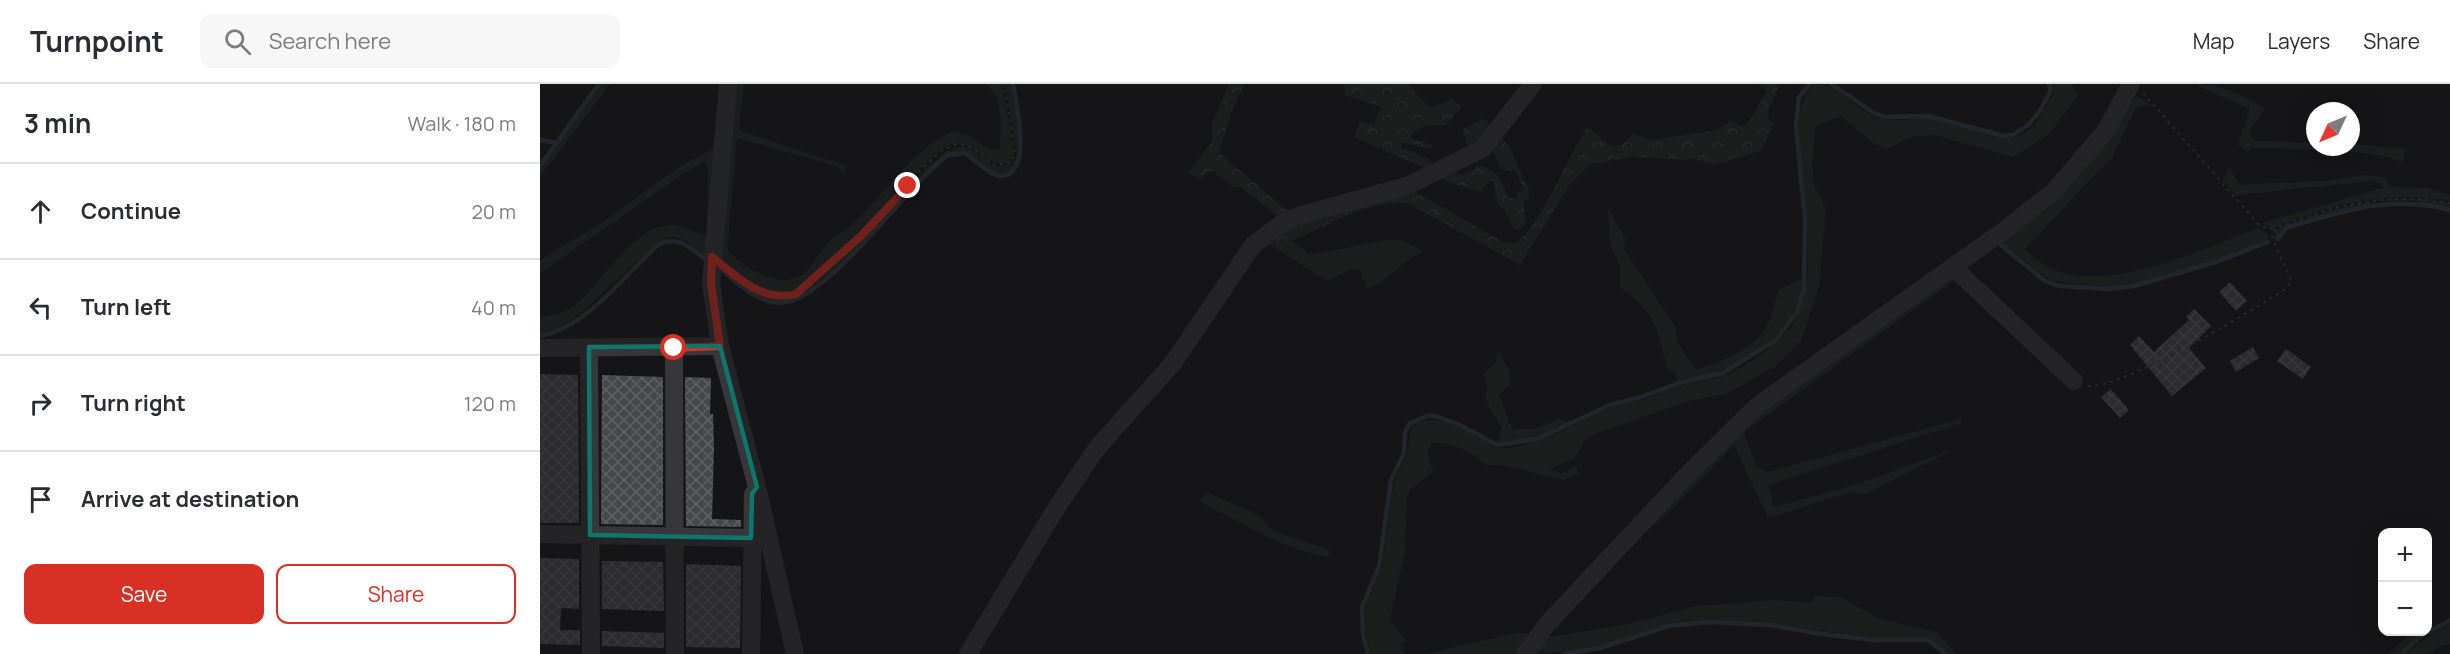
<!DOCTYPE html>
<meta charset="utf-8">
<style>
:root{--surface:#fff;--page:#f7f7f7;--text:#2b2b33;--muted:#7c7c81;--line:#e1e1e2;--accent:#d93025}
body{margin:0;font-family:Manrope,sans-serif;background:var(--page);color:var(--text)}
.controls{position:absolute;right:18px;bottom:18px;display:grid;overflow:hidden;border-radius:12px;box-shadow:0 6px 24px #0002}
.controls button{width:54px;height:54px;display:grid;place-items:center;padding:0;border:0;border-bottom:2px solid var(--line);background:var(--surface);color:var(--text);font:30px sans-serif}
.compass{position:absolute;left:1766px;top:18px;width:54px;height:54px;border-radius:50%;background:var(--surface);box-shadow:0 6px 24px #0002;rotate:226deg}
.stop{position:absolute;width:18px;height:18px;margin:-14px;border:4px solid #d93025;border-radius:50%;background:#fff}
.stop.end{background:#d93025;border-color:#fff;box-shadow:0 2px 6px #0008}
.list{margin:0;padding:0;list-style:none}
h2{display:flex;justify-content:space-between;align-items:center;height:78px;margin:0;padding:0 24px;font-size:26px}
h2 small{font-size:20px;font-weight:400;color:var(--muted)}
.list li{display:grid;grid-template-columns:39px 1fr auto;gap:18px;align-items:center;box-sizing:border-box;height:96px;padding:0 24px;border-top:2px solid var(--line)}
.list b{display:block;font-size:22px;white-space:nowrap}
.list em{font-size:20px;font-style:normal;color:var(--muted)}
.actions{display:flex;gap:12px;padding:18px 24px}
.actions a{flex:1;padding:14px 0;border:2px solid var(--accent);border-radius:12px;text-align:center;font-size:21px;color:var(--accent)}
.actions .main{background:var(--accent);color:#fff}
.icon{flex:none;width:33px;height:33px;fill:none;stroke:currentColor;stroke-width:2;stroke-linecap:round;stroke-linejoin:round}
.map{position:relative;flex:none;width:1910px;height:570px;overflow:hidden}
header{display:flex;align-items:center;gap:36px;box-sizing:border-box;height:84px;padding:0 30px;background:var(--surface);border-bottom:2px solid var(--line)}
header strong{font-size:28px}
nav{display:flex;gap:33px;margin-inline-start:auto;font-size:21px}
.search{width:420px;height:54px;background:var(--page);display:flex;align-items:center;gap:15px;box-sizing:border-box;padding:0 21px;border-radius:12px;color:var(--muted);font-size:22px}
main{display:flex}
aside{flex:1;background:var(--surface)}
.map>svg:first-child{display:block}
.grass{fill:#222823}
.forest{fill:url(#forest-crowns)}
.lines{fill:none;stroke-linecap:round;stroke-linejoin:round}
.stream{stroke:#323a40;stroke-width:4.5}
.building{fill:url(#building-cross-hatch)}
.path{stroke:#3d3e42;stroke-width:2;stroke-dasharray:3 4.5;stroke-linecap:butt}
.street{stroke:#37373b;stroke-width:18}
.route{stroke:#d93025;stroke-width:8}
.marked{fill:none;stroke:#0f766e;stroke-width:4.5;stroke-linejoin:round}
</style>
<header>
<strong>Turnpoint</strong>
<div class="search"><svg class="icon" aria-label="search" viewBox="0 0 24 24"><circle cx="10" cy="10" r="6"/><path d="M15 15l6 6"/></svg>Search here</div>
<nav><a>Map</a><a>Layers</a><a>Share</a></nav>
</header>
<main>
<aside>
<h2>3 min<small>Walk · 180 m</small></h2>
<ul class="list">
<li><svg class="icon" aria-label="ahead" viewBox="0 0 24 24"><path d="M12 20V5M6 11l6-6 6 6"/></svg><div><b>Continue</b></div><em>20 m</em></li>
<li><svg class="icon" aria-label="left" viewBox="0 0 24 24"><path d="M17 20v-9H6M10 6l-5 5 5 5"/></svg><div><b>Turn left</b></div><em>40 m</em></li>
<li><svg class="icon" aria-label="right" viewBox="0 0 24 24"><path d="M7 20v-9h11M14 6l5 5-5 5"/></svg><div><b>Turn right</b></div><em>120 m</em></li>
<li><svg class="icon" aria-label="arrive" viewBox="0 0 24 24"><path d="M6 21V4h12l-3 4 3 4H6"/></svg><div><b>Arrive at destination</b></div></li>
</ul>
<div class="actions"><a class="main">Save</a><a>Share</a></div>
</aside>
<div class="map">
<svg width="1910" height="570" viewBox="0 0 1910 570">
<defs>
<pattern id="forest-crowns" width="20" height="18" patternUnits="userSpaceOnUse" patternTransform="scale(1.5)"><rect width="20" height="18" fill="#222823"/><path d="M2 6a3 3 0 1 1 6 0M12 15a3 3 0 1 1 6 0" fill="none" stroke="#3f4441"/></pattern>
<pattern id="building-cross-hatch" width="8" height="8" patternUnits="userSpaceOnUse" patternTransform="scale(1.5)"><rect width="8" height="8" fill="#47484c"/><path d="M0 0l8 8M0 8l8-8" fill="none" stroke="#5f6064"/></pattern>
</defs>
<rect width="100%" height="100%" fill="#151517"/>
<!-- grass -->
<path class="grass" d="M61,0H70L0,93V84Z
M191,0H204L199,46L307,82L304,89L296,82L197,54L187,166C205,183 231,202 256,194C269,189 278,170 287,160C294,153 302,149 309,143C344,112 370,67 413,47L429,52L453,67L460,65C460,43 466,14 444,0H462L474,70C462,98 436,58 417,59C406,60 398,69 390,76C359,104 331,137 301,167C287,180 275,197 258,207C251,211 243,212 236,211C213,208 192,186 175,172Z
M465,0H472C475,22 495,91 457,90L425,68L407,70C367,99 284,224 235,217C212,214 193,195 177,180L223,212L233,215L257,212L322,153L384,86L407,66L421,62L434,67L454,82L471,81L477,70Z
M1275,0C1298,0 1314,24 1335,33C1353,41 1370,33 1389,34C1448,38 1477,91 1514,7L1512,0H1532L1538,12L1508,51L1473,73L1394,51L1373,52L1346,65L1332,58L1301,32L1280,40L1275,46L1272,82L1274,101L1286,125L1279,202L1261,257L1234,283L1188,309L1146,318L1055,350L1045,356L1035,374L1010,385L1021,389L1036,383L1039,390L1023,396L967,382L944,381C938,370 905,356 892,359L887,368L893,387L870,406L867,414L865,465L850,536L866,557L860,562L866,570H831L826,550L825,523L842,483L854,397L867,370L872,341C896,328 921,343 943,356C948,359 953,364 959,364C1000,365 1033,338 1070,324C1081,320 1093,319 1105,315C1116,312 1127,305 1139,302C1153,298 1169,297 1183,292C1201,285 1223,270 1237,258C1310,198 1226,37 1275,0Z
M1659,0C1680,0 1706,12 1725,25L1709,47L1711,53L1717,57L1775,59V63H1811V60L1866,64L1862,79C1846,65 1740,65 1713,64L1707,68L1698,60L1710,25L1658,2Z
M1597,12L1612,21L1596,23L1573,72L1485,165C1493,172 1501,180 1510,184C1569,211 1662,165 1718,144L1728,150L1729,155L1675,177L1592,201L1568,203L1511,197L1461,159L1423,187L1420,184L1478,140Z
M175,64L169,175C159,168 147,154 134,153C116,151 55,221 34,234C24,241 12,247 0,249V233C10,232 22,229 31,224C61,203 91,141 132,141C145,141 154,149 167,151L168,83L165,77L146,88L0,189V177C15,165 31,158 47,148C91,121 128,85 175,64Z
M1690,84L1700,101L1786,97L1824,91L1845,93L1849,102L1853,103L1888,104L1910,111V117C1847,106 1791,120 1733,144L1722,139L1842,104L1841,99L1832,97L1696,111L1682,96Z
M1849,115H1885L1910,120V124L1875,117H1839L1746,143L1734,156L1735,146C1773,130 1809,121 1849,115Z
M1068,123L1086,157L1084,165L1136,244L1138,259L1156,286C1174,281 1206,267 1219,253C1230,241 1234,222 1239,206L1263,194C1262,255 1191,290 1138,297L1135,288L1128,286C1116,243 1117,231 1080,203V183L1070,160Z
M743,156L752,157L770,171L848,156H861L883,167C862,177 848,198 827,205L820,187L811,185L787,197C767,186 750,172 730,161Z
M1411,188L1420,192L1204,348L1217,383L1228,388L1421,335L1422,339L1228,401L1234,423L1321,399L1416,364L1326,410L1308,409L1228,434L1194,361L1127,430L1085,465L1187,355Z
M958,267L970,288L971,300L959,311L973,347L984,344L994,345L1019,335L1028,339L997,354L957,360L962,345L945,315L947,305L944,290L955,280Z
M667,408L720,432L730,444L745,451L788,465L792,473C743,467 703,439 659,417Z
M1274,512L1301,513L1339,535L1396,548L1417,570H1408L1388,555L1333,554L1230,539L1169,537L1129,541L1041,567L988,570L1006,547L1009,553L1089,540L1155,522L1236,516L1273,519Z
M1910,539V560L1901,562L1889,570H1865L1882,556Z
M1871,548H1886L1858,570H1849Z
M976,549H996L980,570H884Z"/>
<!-- forest -->
<path class="forest" d="M689,0H705L691,29L679,69L752,130L742,135L700,103H693L675,89L669,87L661,95L648,89L672,57V40Z
M804,0H868L888,22L893,23L912,15L921,23L906,41L884,42L871,50L870,54L893,61L891,65L862,58V64L890,76L895,84L889,86L814,53L820,37L834,40L841,23L805,11Z
M1217,0H1240L1228,27L1229,36L1234,40L1221,67L1174,81L1158,76L1094,73L1051,80L1029,102L980,181L869,120C827,115 791,141 754,156C744,160 734,157 724,164C715,170 708,179 700,187L743,144L871,105L963,158L976,159C1005,137 1026,73 1048,42C1065,56 1075,76 1093,49L1111,56L1118,55L1166,48L1179,45L1191,36L1203,43L1211,35L1227,6Z
M943,35L955,43L929,66L923,45Z
M961,52L970,64L990,109L984,119L985,140L979,146L974,145L964,125L957,120L954,98L950,96L940,108L896,94L910,87L921,91L935,86L936,81C957,85 962,95 968,114H976L978,108L984,107L976,87L961,85L952,63Z"/>
<g class="lines">
<!-- stream -->
<path class="stream" d="M1291,0L1334,29L1345,33L1388,32L1464,52L1473,51L1488,41L1500,27L1511,6L1509,0
M0,56L17,59
M0,82L59,0
M1738,155L1746,144C1803,127 1851,110 1910,126
M1461,161L1505,197L1519,202L1569,205L1594,202L1676,178L1728,158
M179,183C196,198 217,219 241,219C288,217 368,100 408,71L425,69C433,74 449,91 460,92C494,93 476,19 473,0
M0,252C49,242 83,192 118,161C138,150 151,165 168,177
M828,570L823,550L822,523L839,483L851,396L864,369L865,348L870,339L889,331L898,333L918,340L957,361L997,355L1070,321L1104,312L1139,299L1183,289L1236,256L1257,228L1264,206L1265,136L1256,42L1259,13L1270,0
M1024,570L1060,564L1129,542L1169,538L1230,541L1282,550L1333,556H1388L1406,570
M1861,570L1880,553L1910,536"/>
</g>
<!-- building -->
<path class="building" d="M1690,198L1707,217L1696,227L1679,208Z
M1654,225L1671,242L1649,264L1666,284L1632,312L1590,261L1599,252L1614,268L1649,236L1646,233Z
M1713,263L1719,274L1696,288L1690,277Z
M1746,265L1771,283L1763,295L1737,277Z
M0,290L38,291L39,439H0Z
M62,291L123,293V441L61,440Z
M145,293L171,294L170,330H173L174,364L172,435L201,436V443L146,442Z
M1571,305L1589,326L1580,334L1561,313Z
M0,474L39,475V525L21,524L20,546H40V561L0,560Z
M62,477L123,478L124,527L62,525Z
M146,480L201,482L200,564L146,563Z
M62,547L124,549V564L62,562Z"/>
<g class="lines">
<!-- path -->
<path class="path" d="M1603,9L1720,142L1735,145
M189,186C211,203 228,218 256,210C279,193 301,171 322,152C343,132 390,67 414,61C429,57 443,73 454,81L470,79L475,69L464,0
M1548,302C1582,305 1714,226 1747,204L1751,196L1732,154L1735,145C1792,121 1848,108 1910,119"/>
<!-- street -->
<path class="street" d="M188,0L171,199L180,262L217,403L255,570
M1413,183L1534,297
M49,263L51,570
M0,264L180,262
M134,264L135,570
M0,450L211,454
M211,570L213,410
M428,570L517,423L557,364L633,279L713,161L741,140L758,132L867,102L942,65L993,0
M985,570L1008,539L1147,391L1217,322L1466,145L1514,107L1565,48L1591,0"/>
</g>
<g class="lines">
<!-- route -->
<path class="route" d="M134,264L180,262L171,199L172,173C198,193 222,219 256,210L321,152L368,102"/>
</g>
<!-- marked area -->
<path d="M0 0H1910V570H0ZM180,262L217,403L212,410L211,454L50,451L49,263Z" fill="#151517" fill-opacity=".55" fill-rule="evenodd"/>
<path class="marked" d="M180,262L217,403L212,410L211,454L50,451L49,263Z"/>
</svg>
<div class="controls">
<button>+</button>
<button>−</button>
</div>
<svg class="compass" viewBox="-18 -18 36 36"><path d="M0-13l5 13h-10z" fill="#e53935"/><path d="M0 13l5-13h-10z" fill="#7c7c81"/></svg>
<div class="stop" style="left:134px;top:264px"></div>
<div class="stop end" style="left:368px;top:102px"></div>
</div>
</main>
